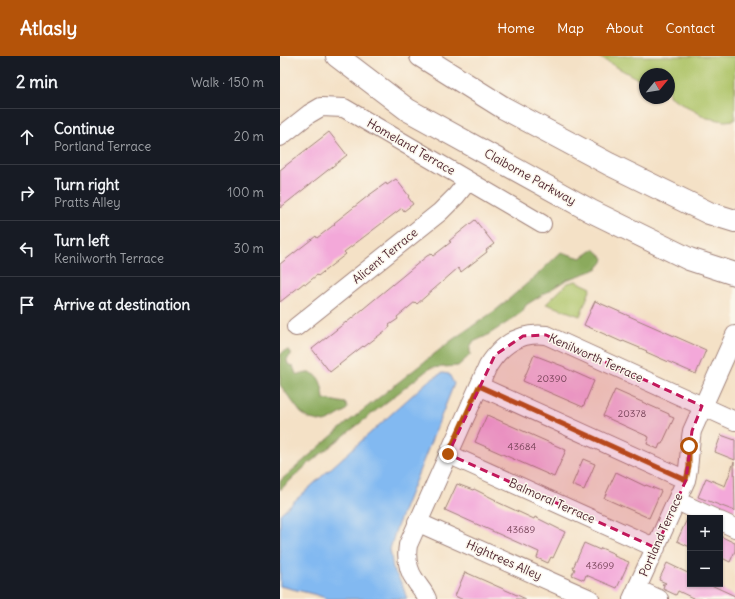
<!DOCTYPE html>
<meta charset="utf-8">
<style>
:root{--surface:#171b24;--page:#20242c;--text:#f1f3f6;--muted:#9ea1a6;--line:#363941;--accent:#b45309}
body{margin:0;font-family:Delius,sans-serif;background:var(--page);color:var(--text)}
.controls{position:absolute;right:12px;bottom:12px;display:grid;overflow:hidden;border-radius:0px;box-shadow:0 1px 3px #0004}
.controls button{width:36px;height:36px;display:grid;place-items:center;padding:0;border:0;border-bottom:1px solid var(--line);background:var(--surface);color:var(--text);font:20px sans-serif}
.compass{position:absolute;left:359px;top:12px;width:36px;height:36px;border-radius:50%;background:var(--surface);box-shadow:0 1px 3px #0004;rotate:60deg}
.stop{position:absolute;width:12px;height:12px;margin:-9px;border:3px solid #b45309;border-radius:50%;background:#fff}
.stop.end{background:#b45309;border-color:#fff;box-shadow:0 1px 4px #0008}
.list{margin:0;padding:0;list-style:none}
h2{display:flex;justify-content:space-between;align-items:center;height:52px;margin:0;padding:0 16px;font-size:17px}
h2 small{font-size:13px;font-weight:400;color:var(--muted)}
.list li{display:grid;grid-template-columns:26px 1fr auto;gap:12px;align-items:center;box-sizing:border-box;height:56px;padding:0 16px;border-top:1px solid var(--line)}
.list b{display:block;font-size:15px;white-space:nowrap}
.list p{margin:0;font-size:13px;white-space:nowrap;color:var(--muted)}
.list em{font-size:13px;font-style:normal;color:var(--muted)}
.icon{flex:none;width:22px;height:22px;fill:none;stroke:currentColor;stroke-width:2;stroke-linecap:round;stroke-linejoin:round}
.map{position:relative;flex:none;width:455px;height:543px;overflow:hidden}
header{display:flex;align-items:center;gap:24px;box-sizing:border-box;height:56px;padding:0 20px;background:var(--accent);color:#fff}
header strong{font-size:19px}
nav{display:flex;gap:22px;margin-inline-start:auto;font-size:14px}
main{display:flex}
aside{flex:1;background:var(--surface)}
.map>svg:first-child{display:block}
.green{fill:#afc469;stroke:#7c724a}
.forest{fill:#8baa5d;stroke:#6a6444}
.water{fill:#82b9f1;stroke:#666c8e}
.building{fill:#f3a8d9}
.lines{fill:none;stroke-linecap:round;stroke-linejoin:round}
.minor-casing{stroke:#9f8078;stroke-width:20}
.major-casing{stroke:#9f8078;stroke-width:24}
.minor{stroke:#fff;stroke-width:18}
.major{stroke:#fff;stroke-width:22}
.route{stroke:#b45309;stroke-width:5}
.marked{fill:#c2185b;fill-opacity:0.2;stroke:#c2185b;stroke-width:3;stroke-dasharray:8 5;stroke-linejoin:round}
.labels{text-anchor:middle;stroke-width:3;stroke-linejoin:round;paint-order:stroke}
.number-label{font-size:10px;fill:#744156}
.street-label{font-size:12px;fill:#4a1f2b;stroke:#fbf7ec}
</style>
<header>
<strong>Atlasly</strong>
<nav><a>Home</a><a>Map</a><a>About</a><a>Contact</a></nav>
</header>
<main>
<aside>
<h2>2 min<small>Walk · 150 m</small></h2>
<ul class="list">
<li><svg class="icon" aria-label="ahead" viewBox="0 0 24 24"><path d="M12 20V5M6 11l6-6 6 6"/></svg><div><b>Continue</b><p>Portland Terrace</p></div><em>20 m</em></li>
<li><svg class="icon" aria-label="right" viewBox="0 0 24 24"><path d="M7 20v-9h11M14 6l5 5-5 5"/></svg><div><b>Turn right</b><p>Pratts Alley</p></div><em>100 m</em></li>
<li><svg class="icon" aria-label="left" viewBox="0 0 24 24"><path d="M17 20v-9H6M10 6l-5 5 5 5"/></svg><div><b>Turn left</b><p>Kenilworth Terrace</p></div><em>30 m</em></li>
<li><svg class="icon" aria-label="arrive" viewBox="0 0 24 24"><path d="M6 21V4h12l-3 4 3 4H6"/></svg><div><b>Arrive at destination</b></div></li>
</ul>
</aside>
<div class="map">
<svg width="455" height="543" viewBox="0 0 455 543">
<rect width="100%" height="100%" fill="#fbf7ec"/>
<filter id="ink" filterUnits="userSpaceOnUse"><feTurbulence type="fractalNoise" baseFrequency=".025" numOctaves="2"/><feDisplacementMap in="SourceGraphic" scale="8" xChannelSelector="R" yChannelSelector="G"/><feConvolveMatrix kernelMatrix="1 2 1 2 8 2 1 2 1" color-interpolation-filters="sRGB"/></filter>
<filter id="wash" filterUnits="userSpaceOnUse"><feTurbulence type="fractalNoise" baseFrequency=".012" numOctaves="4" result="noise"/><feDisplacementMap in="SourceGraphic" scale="16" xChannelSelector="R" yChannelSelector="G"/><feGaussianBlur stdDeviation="0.9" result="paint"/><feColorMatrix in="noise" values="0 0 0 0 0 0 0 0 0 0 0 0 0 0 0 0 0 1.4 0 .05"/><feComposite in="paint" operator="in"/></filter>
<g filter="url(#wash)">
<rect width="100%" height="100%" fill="#f4e1c6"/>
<!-- green -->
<path class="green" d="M317,0H455V64L445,65L427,62L389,40V18H365V27Z
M296,225L311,232L300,260L266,248L288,227Z"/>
<!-- forest -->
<path class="forest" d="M314,193L324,202L323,206L318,212L312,215L286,224L246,249L242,256L228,266L206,280L193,286L190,291V299L178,310L150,312L28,408L0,434V425L68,366L172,284L216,254L257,219L281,196L301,202Z
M9,294L11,296V299L7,303V305L8,308L13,310L16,318C21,320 23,317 28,317C41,316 43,334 44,343L65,347L68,352L65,355L50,364L44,366L30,363L21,357L0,329V299L4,295Z"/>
<!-- water -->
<path class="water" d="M162,317L169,318L174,328L116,473L110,493L113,513L122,528L127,543H48L37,539L0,530V458L147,326Z"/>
<g id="blocks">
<!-- building -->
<path class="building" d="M49,76L67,99L0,152V114Z
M116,123L129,140L128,141L133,148L124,155L122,152L64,196L66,198L38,220L37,219L26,228L24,227L0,246V208L36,180L37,182L55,168L54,167L88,140L106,127L107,129Z
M195,164L214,188L206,194L207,196L181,216L178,212L137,248L135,246L117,261L118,263L109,269L110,271L84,291L83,290L50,316L32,293L66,266V267L147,200L151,198L153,200L171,186L169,185Z
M315,245L426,294L416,318L366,296L367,295L343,285L342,286L304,269Z
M254,299L285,311V312L314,325L303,351L243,325Z
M335,334L389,358V360L394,362L382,388H380L378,393L367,388L369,381L323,360Z
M207,359L286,394L274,421L195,386Z
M441,379L455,384V404L435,396Z
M303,403L315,408L304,434L292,429Z
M454,406L455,455L418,441L426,422L445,430Z
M336,416L365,430L366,429L381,435L369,462L324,442Z
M177,428L193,434L194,433L216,444L215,445L254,463L255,461L285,476L273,502L271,501L268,507L257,502L259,496L165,454Z
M408,461L410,463V491L397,485Z
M440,480L455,487V495L450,506L440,501Z
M304,487L320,494L321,492L335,498L334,500L349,506L337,532L306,519L304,524L292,519L295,513L293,512Z
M387,507L410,518V528H429L455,540V543H415L398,535L396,539L383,533L384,529L382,528H385L386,527L379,524Z
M185,516L246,543H181L175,540Z"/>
</g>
</g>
<g filter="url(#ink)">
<use href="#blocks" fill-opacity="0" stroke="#9f8078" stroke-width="1"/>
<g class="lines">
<defs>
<path id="minor" d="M0,81L29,58L41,51L64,52L262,168
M16,271L160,156L176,140L188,125
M199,330L406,424
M168,398L376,492
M397,445L434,462
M440,465L455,472
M137,466L310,543
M357,533L379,543
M147,543C144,535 139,531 135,524C127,513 126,502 128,489L208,310C222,288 240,276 266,279L455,365
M352,543L406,424C410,408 409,391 412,375L455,279"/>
<path id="major" d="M57,0L128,54L311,155L409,203L455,218
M141,0L224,52L329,108L429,157L455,165"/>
</defs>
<!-- minor casing -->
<use href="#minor" class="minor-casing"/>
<!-- major casing -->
<use href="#major" class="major-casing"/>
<!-- minor -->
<use href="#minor" class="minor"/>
<!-- major -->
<use href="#major" class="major"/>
</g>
</g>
<g class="lines" filter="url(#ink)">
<!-- route -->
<path class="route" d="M168,398L199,330L406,424L409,411V390"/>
</g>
<!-- marked area -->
<path class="marked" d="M266,279L422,350L412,375L406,424L376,492L168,398L215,299L243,280Z"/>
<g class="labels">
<!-- number labels -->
<g class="number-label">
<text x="272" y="326">20390</text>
<text x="352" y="361">20378</text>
<text x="242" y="394">43684</text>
<text x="241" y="477">43689</text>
<text x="320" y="513">43699</text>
</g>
<!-- street labels -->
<g class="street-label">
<text transform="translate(131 91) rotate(30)" y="4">Homeland Terrace</text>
<text transform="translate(250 121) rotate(29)" y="4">Claiborne Parkway</text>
<text transform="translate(105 200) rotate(-39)" y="4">Alicent Terrace</text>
<text transform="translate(316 302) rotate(24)" y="4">Kenilworth Terrace</text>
<text transform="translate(272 445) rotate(24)" y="4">Balmoral Terrace</text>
<text transform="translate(381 479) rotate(-66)" y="4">Portland Terrace</text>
<text transform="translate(224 504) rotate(24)" y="4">Hightrees Alley</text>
</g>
</g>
</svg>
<div class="controls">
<button>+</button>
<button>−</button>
</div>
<svg class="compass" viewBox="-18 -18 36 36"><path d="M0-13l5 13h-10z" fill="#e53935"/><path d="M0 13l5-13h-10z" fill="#9ea1a6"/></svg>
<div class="stop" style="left:409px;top:390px"></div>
<div class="stop end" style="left:168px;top:398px"></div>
</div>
</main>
